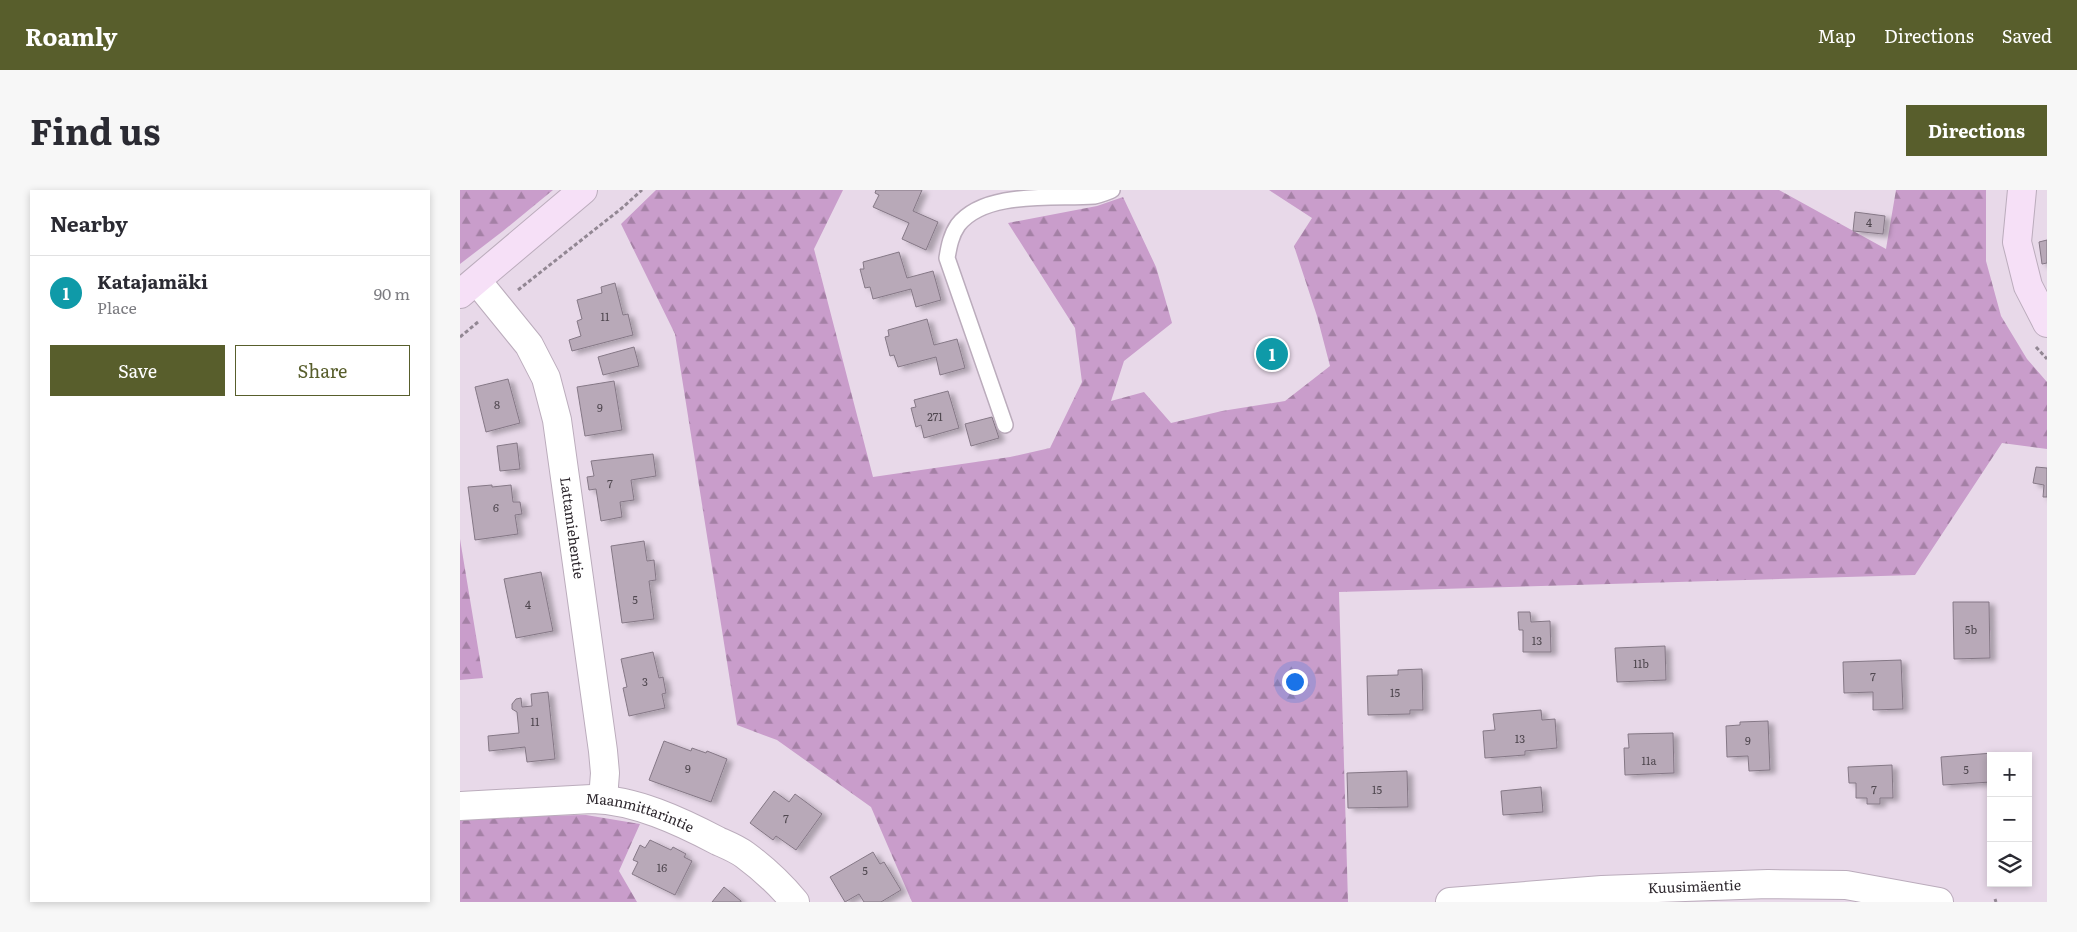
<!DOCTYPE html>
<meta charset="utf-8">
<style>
:root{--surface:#fff;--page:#f7f7f7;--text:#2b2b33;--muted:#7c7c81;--line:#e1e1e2;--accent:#585e2c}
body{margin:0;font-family:Literata,serif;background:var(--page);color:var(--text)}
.controls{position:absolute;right:15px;bottom:15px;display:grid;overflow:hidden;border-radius:0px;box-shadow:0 2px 8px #0003}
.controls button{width:45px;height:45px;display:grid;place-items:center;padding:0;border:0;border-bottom:1px solid var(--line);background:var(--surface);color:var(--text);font:25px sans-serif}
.you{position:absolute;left:834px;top:491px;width:18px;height:18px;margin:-12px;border:4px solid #fff;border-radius:50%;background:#1a73e8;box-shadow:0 0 0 8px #1a73e833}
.badge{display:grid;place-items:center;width:32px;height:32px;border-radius:50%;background:var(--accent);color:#fff;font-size:16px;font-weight:700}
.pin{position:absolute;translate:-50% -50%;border:2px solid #fff;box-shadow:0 1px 5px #0006}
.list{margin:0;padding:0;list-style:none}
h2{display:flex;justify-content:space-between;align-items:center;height:65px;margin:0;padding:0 20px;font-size:21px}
h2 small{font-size:16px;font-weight:400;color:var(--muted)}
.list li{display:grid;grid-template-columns:32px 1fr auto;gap:15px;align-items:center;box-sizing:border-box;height:75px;padding:0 20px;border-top:1px solid var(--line)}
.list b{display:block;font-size:19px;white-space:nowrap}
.list p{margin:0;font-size:16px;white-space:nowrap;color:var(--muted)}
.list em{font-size:16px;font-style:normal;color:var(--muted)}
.actions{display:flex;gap:10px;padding:15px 20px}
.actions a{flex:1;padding:11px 0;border:1px solid var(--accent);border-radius:0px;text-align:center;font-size:18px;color:var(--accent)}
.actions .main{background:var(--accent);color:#fff}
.icon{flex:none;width:28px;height:28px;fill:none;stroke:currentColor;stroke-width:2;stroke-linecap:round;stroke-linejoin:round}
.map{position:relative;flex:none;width:1587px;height:712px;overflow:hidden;border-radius:0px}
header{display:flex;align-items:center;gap:30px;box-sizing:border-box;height:70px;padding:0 25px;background:var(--accent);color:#fff}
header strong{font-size:24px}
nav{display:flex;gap:28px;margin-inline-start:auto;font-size:18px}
.intro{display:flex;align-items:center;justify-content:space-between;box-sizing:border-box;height:120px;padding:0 30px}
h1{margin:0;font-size:35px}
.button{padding:12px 22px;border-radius:0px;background:var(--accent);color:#fff;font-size:18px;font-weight:700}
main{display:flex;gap:30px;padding:0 30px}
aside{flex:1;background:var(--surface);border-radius:0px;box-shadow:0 2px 8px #0003}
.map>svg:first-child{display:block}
.forest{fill:url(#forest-firs)}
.building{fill:#b8a9b8;stroke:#857886;filter:url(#shadow)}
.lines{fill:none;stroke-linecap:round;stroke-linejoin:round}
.lane-casing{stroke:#bbacbc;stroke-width:18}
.street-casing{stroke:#bbacbc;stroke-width:30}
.secondary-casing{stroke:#bbacbc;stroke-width:30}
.path{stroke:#928793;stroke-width:3;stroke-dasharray:4 2.5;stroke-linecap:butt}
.lane{stroke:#fff;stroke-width:15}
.street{stroke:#fff;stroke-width:28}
.secondary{stroke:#f6e0f7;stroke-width:28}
.labels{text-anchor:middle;stroke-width:5;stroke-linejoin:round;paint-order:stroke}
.number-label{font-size:11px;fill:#504850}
.street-label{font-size:14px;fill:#2e282e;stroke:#e8d9e9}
</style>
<header>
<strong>Roamly</strong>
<nav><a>Map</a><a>Directions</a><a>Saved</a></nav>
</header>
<div class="intro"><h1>Find us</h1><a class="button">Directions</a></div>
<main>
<aside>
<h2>Nearby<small></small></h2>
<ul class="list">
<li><span class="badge" style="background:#0f9aa8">1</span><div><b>Katajamäki</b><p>Place</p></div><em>90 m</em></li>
</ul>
<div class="actions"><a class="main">Save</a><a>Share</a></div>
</aside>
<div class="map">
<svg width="1587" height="712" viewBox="0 0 1587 712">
<defs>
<pattern id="forest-firs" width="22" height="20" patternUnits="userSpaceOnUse" patternTransform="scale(1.25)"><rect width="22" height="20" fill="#c99dcb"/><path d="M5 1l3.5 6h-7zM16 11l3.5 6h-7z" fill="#a480a5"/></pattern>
<filter id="shadow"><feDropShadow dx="5.5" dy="3" stdDeviation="2.5" flood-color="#0004"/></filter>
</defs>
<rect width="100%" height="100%" fill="#e8d9e9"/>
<!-- forest -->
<path class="forest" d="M0,0H93L43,41L0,74Z
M196,0H383L354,59L413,287L550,267L590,258L622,192L615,138L548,33L637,16L663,7L696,77L712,133L664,171L651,211L684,202L711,233L762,221L825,211L870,176L857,126L834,56L852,28L809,0H1319L1426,59L1436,0H1526V71L1541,126L1567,169L1587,192V259L1542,253L1455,385L879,402L888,712H452L411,617L317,550L277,535L215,144L161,34Z
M0,349L23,488L0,490Z
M126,625L180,634L159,681L177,712H0V627Z"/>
<!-- building -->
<path class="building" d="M416,0H462L453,21L478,32L466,60L442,49L449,33L413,17L419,5L415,3Z
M1395,22L1425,26L1423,44L1393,41Z
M1587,50V73L1582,74L1579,52Z
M439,62L447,88L473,81L481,110L456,117L451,99L413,109L410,97L405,98L400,79H404L403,72Z
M155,93L163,125L168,124L173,145L112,161L109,150L121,146L117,131L122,129L117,110L142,103L141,97Z
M467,129L474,155L497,149L505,178L480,185L476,167L438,177L434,165L430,166L425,147L429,146L428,140Z
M174,157L179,176L143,185L138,167Z
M48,189L60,233L26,242L15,197Z
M154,191L162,240L125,246L117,197Z
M488,201L499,238L464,248L461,235L456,237L451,218L456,217L454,210Z
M532,227L539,248L511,256L505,234Z
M57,253L60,279L40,281L37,256Z
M193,264L196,286L171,290L174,310L160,312L162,327L141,331L136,299L129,300L127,287L134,286L131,271Z
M1576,277L1587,278V307H1583L1584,295L1573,293Z
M32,295V297L51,295L53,312H60L62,324L55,325L58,344L15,350L8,297Z
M184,351L187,371L194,370L196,390L189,391L194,429L162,433L151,356Z
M81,382L93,441L56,448L44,389Z
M1493,412H1529L1530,468L1494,469Z
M1058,422H1070L1071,432L1090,431L1091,462H1063V440H1059Z
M1205,456L1206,490L1157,492L1155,458Z
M193,462L199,488L203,487L206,503L202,504L205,518L169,526L163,498L167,497L161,469Z
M1441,470L1443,519L1413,520V502L1384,503L1383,472Z
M962,479L963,520H950V524L908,525L907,486L938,485V480Z
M88,502L95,569L67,572L65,557L29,561L28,546L59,543L57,522L52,519V514L56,509L61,508L62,517L72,516L71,504Z
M1081,520L1082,530L1095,529L1097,558L1065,561V565L1025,568L1023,541L1035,540L1033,524Z
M1308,531L1310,580L1289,581L1288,566L1267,567L1266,536L1280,535V532Z
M1213,543L1214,583L1165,585L1164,558H1169L1168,544Z
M204,551L231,561L232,558L246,563L247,561L267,569L251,612L189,590Z
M1533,563V566H1531V592L1483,595L1481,567Z
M1432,575L1433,608H1420V614H1407V608H1396V593H1389L1388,577Z
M947,581L948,617L888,618L887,583Z
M1081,597L1083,622L1043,625L1041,601Z
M314,601L329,612L335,604L362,624L336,660L316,646L313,650L290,633Z
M190,650L211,660L213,657L226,664L224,667L232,671L215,705L172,684L178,672L173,670L180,655L185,658Z
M413,662L420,674L424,672L441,700L421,712H404L399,704L385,712L370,687Z
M264,697L281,711V712H252Z"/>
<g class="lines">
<defs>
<path id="lane" d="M545,235L487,68C489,56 491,45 498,35C525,0 595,9 634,6C640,5 647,2 652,0"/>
<g id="street">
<path id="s1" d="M17,91L69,155L86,188L97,230L143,561L145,583L143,609"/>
<path id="s2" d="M0,616L132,609C175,610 220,631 258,651C267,655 277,659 285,665C304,679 320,694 335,712"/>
<path id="s3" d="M990,712L1142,700L1308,694L1386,695L1479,712"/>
</g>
<path id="secondary" d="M1562,0L1557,52L1568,96L1587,133
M0,104L123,0"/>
</defs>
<!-- lane casing -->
<use href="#lane" class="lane-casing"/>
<!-- street casing -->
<use href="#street" class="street-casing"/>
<!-- secondary casing -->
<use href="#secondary" class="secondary-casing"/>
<!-- path -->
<path class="path" d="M58,100L162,18L182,0
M0,147L18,132
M1576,157L1587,169
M1535,709L1536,712"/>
<!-- lane -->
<use href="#lane" class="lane"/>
<!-- street -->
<use href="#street" class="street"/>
<!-- secondary -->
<use href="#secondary" class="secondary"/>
</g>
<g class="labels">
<!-- number labels -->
<g class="number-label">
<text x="1409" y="37">4</text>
<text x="145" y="131">11</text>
<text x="37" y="219">8</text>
<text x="140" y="222">9</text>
<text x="475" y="231">271</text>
<text x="150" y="298">7</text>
<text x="36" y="322">6</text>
<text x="175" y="414">5</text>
<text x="68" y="419">4</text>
<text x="1511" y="444">5b</text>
<text x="1077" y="455">13</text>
<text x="1181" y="478">11b</text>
<text x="1413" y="491">7</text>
<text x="185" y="496">3</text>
<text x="935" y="507">15</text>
<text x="75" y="536">11</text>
<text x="1060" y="553">13</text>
<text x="1288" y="555">9</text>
<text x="1189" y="575">11a</text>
<text x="228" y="583">9</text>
<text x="1506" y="584">5</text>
<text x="917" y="604">15</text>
<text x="1414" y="604">7</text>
<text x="326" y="633">7</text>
<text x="202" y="682">16</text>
<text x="405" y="685">5</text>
</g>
<!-- street labels -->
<g class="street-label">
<text dy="5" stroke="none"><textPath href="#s1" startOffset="272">Lattamiehentie</textPath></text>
<text dy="5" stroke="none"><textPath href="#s2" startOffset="182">Maanmittarintie</textPath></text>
<text dy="5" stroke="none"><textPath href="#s3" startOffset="245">Kuusimäentie</textPath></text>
</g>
</g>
</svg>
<div class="controls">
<button>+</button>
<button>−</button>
<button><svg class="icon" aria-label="layers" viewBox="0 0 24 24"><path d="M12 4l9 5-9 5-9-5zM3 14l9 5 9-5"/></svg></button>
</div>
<div class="you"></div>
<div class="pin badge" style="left:812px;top:164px;background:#0f9aa8">1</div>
</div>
</main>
